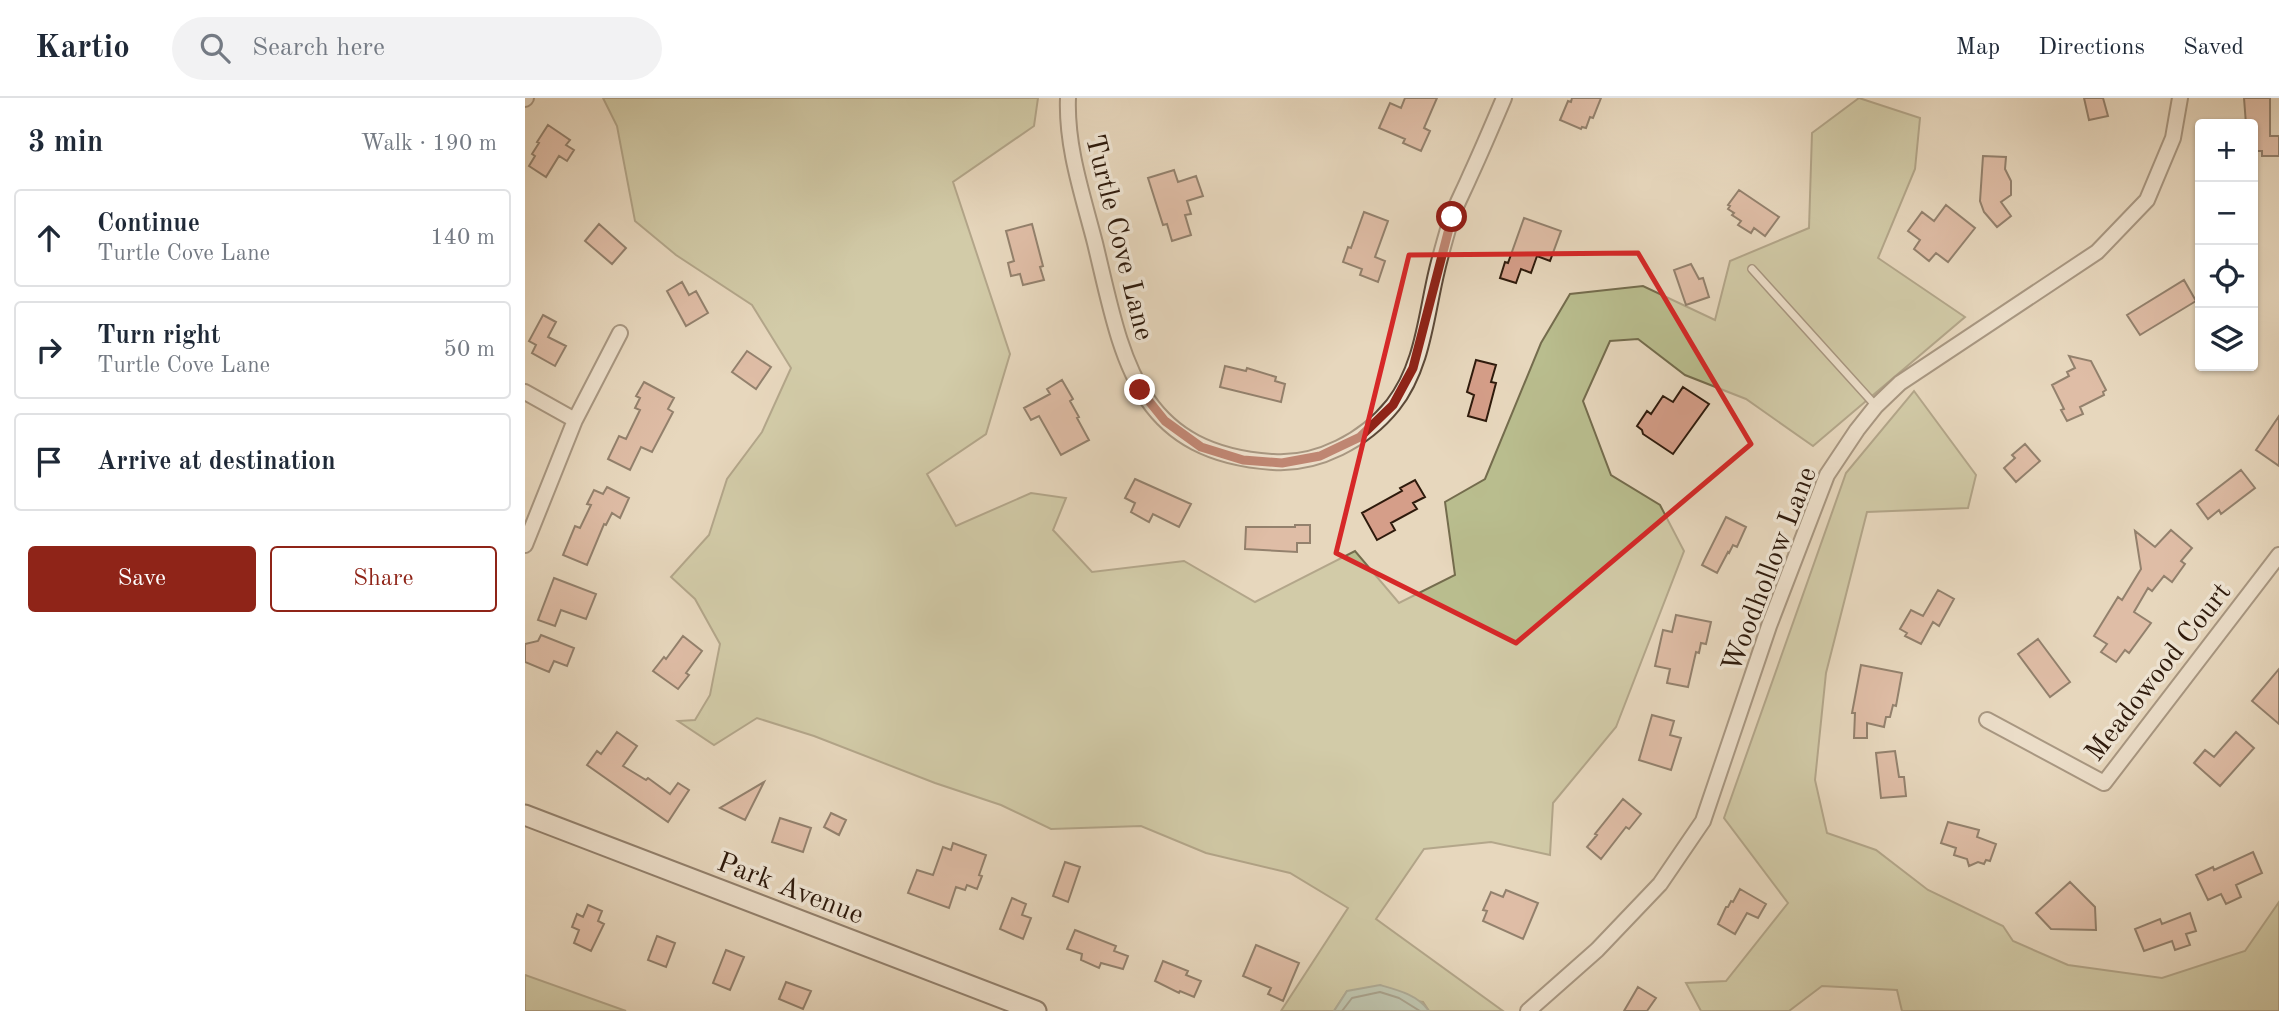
<!DOCTYPE html>
<meta charset="utf-8">
<style>
:root{--surface:#fff;--page:#f2f2f3;--text:#1f2937;--muted:#747a83;--line:#e0e1e3;--accent:#8f2418}
body{margin:0;font-family:"Old Standard TT",serif;background:var(--page);color:var(--text)}
.controls{position:absolute;right:21px;top:21px;display:grid;overflow:hidden;border-radius:7px;box-shadow:0 2px 5px #0004}
.controls button{width:63px;height:63px;display:grid;place-items:center;padding:0;border:0;border-bottom:2px solid var(--line);background:var(--surface);color:var(--text);font:35px sans-serif}
.stop{position:absolute;width:21px;height:21px;margin:-16px;border:5px solid #8f2418;border-radius:50%;background:#fff}
.stop.end{background:#8f2418;border-color:#fff;box-shadow:0 2px 7px #0008}
.list{margin:0;padding:0;list-style:none}
h2{display:flex;justify-content:space-between;align-items:center;height:91px;margin:0;padding:0 28px;font-size:30px}
h2 small{font-size:23px;font-weight:400;color:var(--muted)}
.list li{display:grid;grid-template-columns:46px 1fr auto;gap:21px;align-items:center;box-sizing:border-box;height:98px;margin:0 14px 14px;padding:0 14px;border:2px solid var(--line);border-radius:7px}
.list b{display:block;font-size:26px;white-space:nowrap}
.list p{margin:0;font-size:23px;white-space:nowrap;color:var(--muted)}
.list em{font-size:23px;font-style:normal;color:var(--muted)}
.actions{display:flex;gap:14px;padding:21px 28px}
.actions a{flex:1;padding:16px 0;border:2px solid var(--accent);border-radius:7px;text-align:center;font-size:24px;color:var(--accent)}
.actions .main{background:var(--accent);color:#fff}
.icon{flex:none;width:38px;height:38px;fill:none;stroke:currentColor;stroke-width:2;stroke-linecap:round;stroke-linejoin:round}
.map{position:relative;flex:none;width:1754px;height:913px;overflow:hidden}
header{display:flex;align-items:center;gap:42px;box-sizing:border-box;height:98px;padding:0 35px;background:var(--surface);border-bottom:2px solid var(--line)}
header strong{font-size:33px}
nav{display:flex;gap:38px;margin-inline-start:auto;font-size:24px}
.search{width:490px;height:63px;background:var(--page);display:flex;align-items:center;gap:18px;box-sizing:border-box;padding:0 24px;border-radius:38px;color:var(--muted);font-size:26px}
main{display:flex}
aside{flex:1;background:var(--surface)}
.map>svg:first-child{display:block}
.green{fill:#b9bd8e;stroke:#746c4d;stroke-width:2}
.water{fill:#97baac;stroke:#6d7a6c;stroke-width:2}
.lines{fill:none;stroke-linecap:round;stroke-linejoin:round}
.shore{stroke:#626a5c;stroke-width:2}
.building{fill:#d59e89;stroke:#2e1a0c;stroke-width:2}
.service-casing{stroke:#5c4938;stroke-width:10}
.minor-casing{stroke:#5c4938;stroke-width:18}
.secondary-casing{stroke:#2e1a0c;stroke-width:23}
.service{stroke:#efe5d4;stroke-width:7}
.minor{stroke:#efe5d4;stroke-width:14}
.secondary{stroke:#efe5d4;stroke-width:19}
.route{stroke:#8f2418;stroke-width:9}
.marked{fill:none;stroke:#d62828;stroke-width:5;stroke-linejoin:round}
.labels{text-anchor:middle;stroke-width:7;stroke-linejoin:round;paint-order:stroke}
.street-label{font-size:28px;fill:#2e1a0c;stroke:#efe5d4}
</style>
<header>
<strong>Kartio</strong>
<div class="search"><svg class="icon" aria-label="search" viewBox="0 0 24 24"><circle cx="10" cy="10" r="6"/><path d="M15 15l6 6"/></svg>Search here</div>
<nav><a>Map</a><a>Directions</a><a>Saved</a></nav>
</header>
<main>
<aside>
<h2>3 min<small>Walk · 190 m</small></h2>
<ul class="list">
<li><svg class="icon" aria-label="ahead" viewBox="0 0 24 24"><path d="M12 20V5M6 11l6-6 6 6"/></svg><div><b>Continue</b><p>Turtle Cove Lane</p></div><em>140 m</em></li>
<li><svg class="icon" aria-label="right" viewBox="0 0 24 24"><path d="M7 20v-9h11M14 6l5 5-5 5"/></svg><div><b>Turn right</b><p>Turtle Cove Lane</p></div><em>50 m</em></li>
<li><svg class="icon" aria-label="arrive" viewBox="0 0 24 24"><path d="M6 21V4h12l-3 4 3 4H6"/></svg><div><b>Arrive at destination</b></div></li>
</ul>
<div class="actions"><a class="main">Save</a><a>Share</a></div>
</aside>
<div class="map">
<svg width="1754" height="913" viewBox="0 0 1754 913">
<rect width="100%" height="100%" fill="#e7d7bd"/>
<filter id="stains"><feTurbulence type="fractalNoise" baseFrequency=".00286" numOctaves="4"/><feColorMatrix values="0 0 0 0 .2 0 0 0 0 .09 0 0 0 0 .02 0 0 0 .5 -.17"/></filter>
<radialGradient id="worn" r=".72"><stop offset=".6" stop-color="#630" stop-opacity="0"/><stop offset="1" stop-color="#630" stop-opacity=".3"/></radialGradient>
<!-- green -->
<path class="green" d="M78,0H513L509,28L428,84L485,256L461,336L402,376L431,428L506,395L541,400L528,432L567,474L659,463L730,504L830,453L874,505L930,477L920,404L960,381L1016,245L1045,196L1118,188L1190,222L1205,163L1284,130L1287,35L1334,0L1395,20L1390,71L1353,160L1440,219L1288,348L1221,301L1160,277L1113,241L1085,243L1058,303L1086,377L1135,407L1159,453L1091,629L1028,705L1025,757L966,744L899,751L851,821L978,913H904L898,904L822,893L809,913H756L823,810L765,775L681,755L616,728L526,731L476,707L410,685L289,638L232,620L189,647L153,623L170,622L185,597L195,546L170,501L146,479L184,437L202,381L237,334L266,270L227,207L151,157L110,123L92,28Z
M1389,293L1451,377L1443,410L1342,414L1301,575L1290,682L1302,735L1351,752L1403,792L1478,828L1488,843L1543,867L1637,880L1720,853L1754,804V913H1377L1372,892L1297,888L1264,913H1176L1161,885L1201,883L1263,805L1199,720L1321,375Z
M0,877L101,913H0Z"/>
<!-- water -->
<path class="water" d="M855,887C873,892 893,897 904,913H809L822,893Z"/>
<g class="lines">
<!-- shore -->
<path class="shore" d="M817,913L827,900L855,894L874,900L895,913"/>
</g>
<!-- building -->
<path class="building" d="M880,0H912L899,30L905,33L896,53L878,45L880,41L854,30L865,5L876,10Z
M1047,0H1076L1068,20L1065,19L1061,30L1057,29L1056,31L1035,22L1043,3L1046,4Z
M1559,0H1578L1583,18L1564,22Z
M1719,0H1745V38H1754V58H1737V53H1728V26H1721Z
M23,27L45,42L41,47L49,52L42,63L34,58L21,79L4,68L10,58L7,56L14,45L12,44Z
M1458,58L1481,59L1480,71L1486,83V97L1476,104L1486,118L1472,129L1459,114L1455,103Z
M649,72L653,84L671,78L678,98L662,103L666,116L660,117L666,137L647,143L642,126L638,127L623,80Z
M1214,92L1254,119L1240,138L1229,130L1226,135L1213,127L1216,123L1207,117L1209,115L1203,111L1205,108L1203,107Z
M1421,107L1450,130L1423,164L1411,155L1404,163L1389,151L1395,142L1383,133L1397,114L1409,123Z
M839,114L863,123L850,159L860,163L853,184L835,177L837,171L818,164L823,149L826,150Z
M999,120L1036,133L1025,163L1012,158L1006,175L996,171L991,185L975,180L980,164L983,165Z
M74,126L101,150L87,166L60,143Z
M507,126L518,168L515,169L519,182L498,187L495,176L486,178L483,165L489,163L481,133Z
M1166,166L1174,181L1178,180L1184,199L1161,207L1149,172Z
M1659,182L1671,203L1615,237L1602,217Z
M157,184L164,197L171,193L183,215L161,228L142,193Z
M18,217L31,224L23,239L41,248L30,268L7,255L11,247L4,243Z
M222,253L246,269L231,291L207,274Z
M1544,258L1566,263L1581,292L1578,294L1579,297L1555,309L1558,316L1542,323L1536,312L1539,311L1527,287L1544,278L1542,274L1550,270Z
M951,262L971,267L966,284L971,285L961,323L943,318L949,297L942,294Z
M700,268L721,273L722,270L751,279L750,283L760,286L756,304L695,289Z
M537,282L548,301L545,303L554,319L552,320L564,342L536,357L514,318L506,322L499,310L525,296L522,291Z
M119,284L149,300L143,311L148,314L127,354L116,349L105,372L83,361L94,338L101,341L115,312L110,310L115,300L111,298Z
M1158,289L1184,306L1148,356L1118,336L1117,332L1112,328L1122,313L1126,316L1138,298L1148,304Z
M1754,318V368L1731,352Z
M1500,346L1515,363L1491,384L1479,370L1490,360L1487,357Z
M1716,372L1730,390L1696,416L1694,412L1683,421L1672,406Z
M610,381L666,406L654,429L628,416L624,424L606,414L610,405L600,400Z
M890,382L900,399L888,405L892,411L866,425L870,432L852,442L837,415L877,393L875,390Z
M82,389L104,400L95,420L87,415L81,427L79,426L62,467L38,457L50,428L55,430L66,407L62,406L69,392L78,396Z
M1201,419L1221,429L1212,449L1208,447L1204,455L1203,454L1192,475L1177,467Z
M770,427H785V445H772V454L720,451L721,429H770Z
M1646,432L1667,450L1656,463L1660,466L1647,484L1639,478L1627,493L1623,490L1609,514L1626,525L1604,555L1600,552L1591,564L1576,554L1582,546L1569,538L1593,499L1597,502L1616,471L1610,433L1630,449Z
M29,480L71,496L61,521L36,512L30,528L13,522Z
M1413,492L1429,501L1414,528L1408,524L1396,546L1380,538L1382,535L1375,531L1386,512L1398,518Z
M1151,517L1186,524L1181,546L1176,545L1174,555L1171,554L1163,589L1142,585L1145,571L1130,568L1138,532L1147,534Z
M16,537L49,550L42,568L29,563L24,574L0,564V546L13,543Z
M158,538L177,553L161,575L164,577L153,591L128,573L139,559L141,561Z
M1513,541L1545,584L1525,599L1493,556Z
M1336,567L1377,575L1371,608L1368,607L1365,619H1361L1359,629L1342,625V640H1329L1330,615H1327Z
M1754,571V626L1727,603Z
M1127,617L1149,623L1145,637L1156,640L1146,672L1114,662Z
M92,634L112,648L98,668L121,682L123,680L145,696L153,685L164,692L143,724L62,667L72,653L76,656Z
M1711,634L1729,650L1695,688L1669,665L1680,652L1689,659Z
M1370,653L1374,679H1379L1381,698L1356,700L1351,655Z
M239,684L220,722L195,710Z
M1098,701L1116,716L1104,731L1101,729L1076,761L1062,749L1072,737L1070,736Z
M306,715L321,722L314,737L299,729Z
M255,720L286,730L278,754L247,744Z
M1423,724L1454,732L1452,739L1471,746L1465,763L1461,762L1459,766L1453,764L1444,768L1442,761L1429,757L1431,750L1416,745Z
M428,745L461,757L454,777L457,778L452,791L442,787L440,792L431,789L424,810L383,795L392,772L408,777L418,749L426,752Z
M1728,754L1737,775L1711,787L1716,799L1701,806L1696,796L1683,802L1671,777L1688,769L1689,772Z
M540,764L555,769L543,804L528,798Z
M1545,784L1570,809L1571,832L1526,831L1511,815Z
M1215,791L1241,806L1233,820L1222,815L1210,836L1193,826L1201,809H1203L1206,803L1208,804Z
M981,792L1013,805L998,841L958,823L962,813L958,812L966,794L978,799Z
M487,800L501,806L497,817L506,820L498,841L475,831Z
M63,807L77,813L73,823L79,826L66,853L49,845L54,832L47,829L52,816L58,819Z
M1665,815L1671,833L1661,836L1665,847L1650,852L1647,843L1619,853L1610,831L1635,821L1637,826Z
M550,832L591,848L589,853L603,858L598,871L576,865L574,870L556,862L557,856L542,851Z
M132,838L150,845L141,869L123,862Z
M731,847L774,865L758,903L743,896L746,890L718,878Z
M201,852L219,859L205,892L188,885Z
M638,863L663,873L661,877L676,883L669,899L655,893L654,895L630,883Z
M261,884L286,893L278,911L254,901Z
M1113,889L1131,900L1122,913H1099Z"/>
<g class="lines">
<defs>
<path id="service" d="M1227,171L1351,308"/>
<path id="minor" d="M543,0C541,49 558,98 570,145C597,257 609,355 748,364C793,367 840,342 868,307C898,269 901,217 912,172C916,155 921,138 926,121C931,107 939,92 945,78C957,52 968,26 979,0
M0,1L1,0
M0,294L50,322
M0,447L50,322L95,235
M1462,622L1579,685L1754,457
M1003,913L1072,852L1135,786L1178,723L1244,528L1302,377L1332,332L1351,308L1375,285L1572,154L1622,102L1648,40L1655,0"/>
<path id="secondary" d="M0,717L511,913"/>
</defs>
<!-- service casing -->
<use href="#service" class="service-casing"/>
<!-- minor casing -->
<use href="#minor" class="minor-casing"/>
<!-- secondary casing -->
<use href="#secondary" class="secondary-casing"/>
<!-- service -->
<use href="#service" class="service"/>
<!-- minor -->
<use href="#minor" class="minor"/>
<!-- secondary -->
<use href="#secondary" class="secondary"/>
</g>
<g class="lines">
<!-- route -->
<path class="route" d="M615,292L640,323L676,349L718,362L757,365L795,358L835,339L868,307L888,270L927,119"/>
</g>
<!-- marked area -->
<path d="M0 0H1754V913H0ZM1113,155L1226,346L991,545L811,455L884,157Z" fill="#e7d7bd" fill-opacity=".55" fill-rule="evenodd"/>
<path class="marked" d="M1113,155L1226,346L991,545L811,455L884,157Z"/>
<g class="labels">
<!-- street labels -->
<g class="street-label">
<text transform="translate(596 139) rotate(76)" y="10">Turtle Cove Lane</text>
<text transform="translate(1243 471) rotate(-69)" y="10">Woodhollow Lane</text>
<text transform="translate(1632 573) rotate(-52)" y="10">Meadowood Court</text>
<text transform="translate(266 789) rotate(21)" y="10">Park Avenue</text>
</g>
</g>
<rect width="100%" height="100%" filter="url(#stains)"/>
<rect width="100%" height="100%" fill="url(#worn)"/>
</svg>
<div class="controls">
<button>+</button>
<button>−</button>
<button><svg class="icon" aria-label="locate" viewBox="0 0 24 24"><circle cx="12" cy="12" r="6"/><path d="M12 2v4M12 18v4M2 12h4M18 12h4"/></svg></button>
<button><svg class="icon" aria-label="layers" viewBox="0 0 24 24"><path d="M12 4l9 5-9 5-9-5zM3 14l9 5 9-5"/></svg></button>
</div>
<div class="stop" style="left:927px;top:119px"></div>
<div class="stop end" style="left:615px;top:292px"></div>
</div>
</main>
